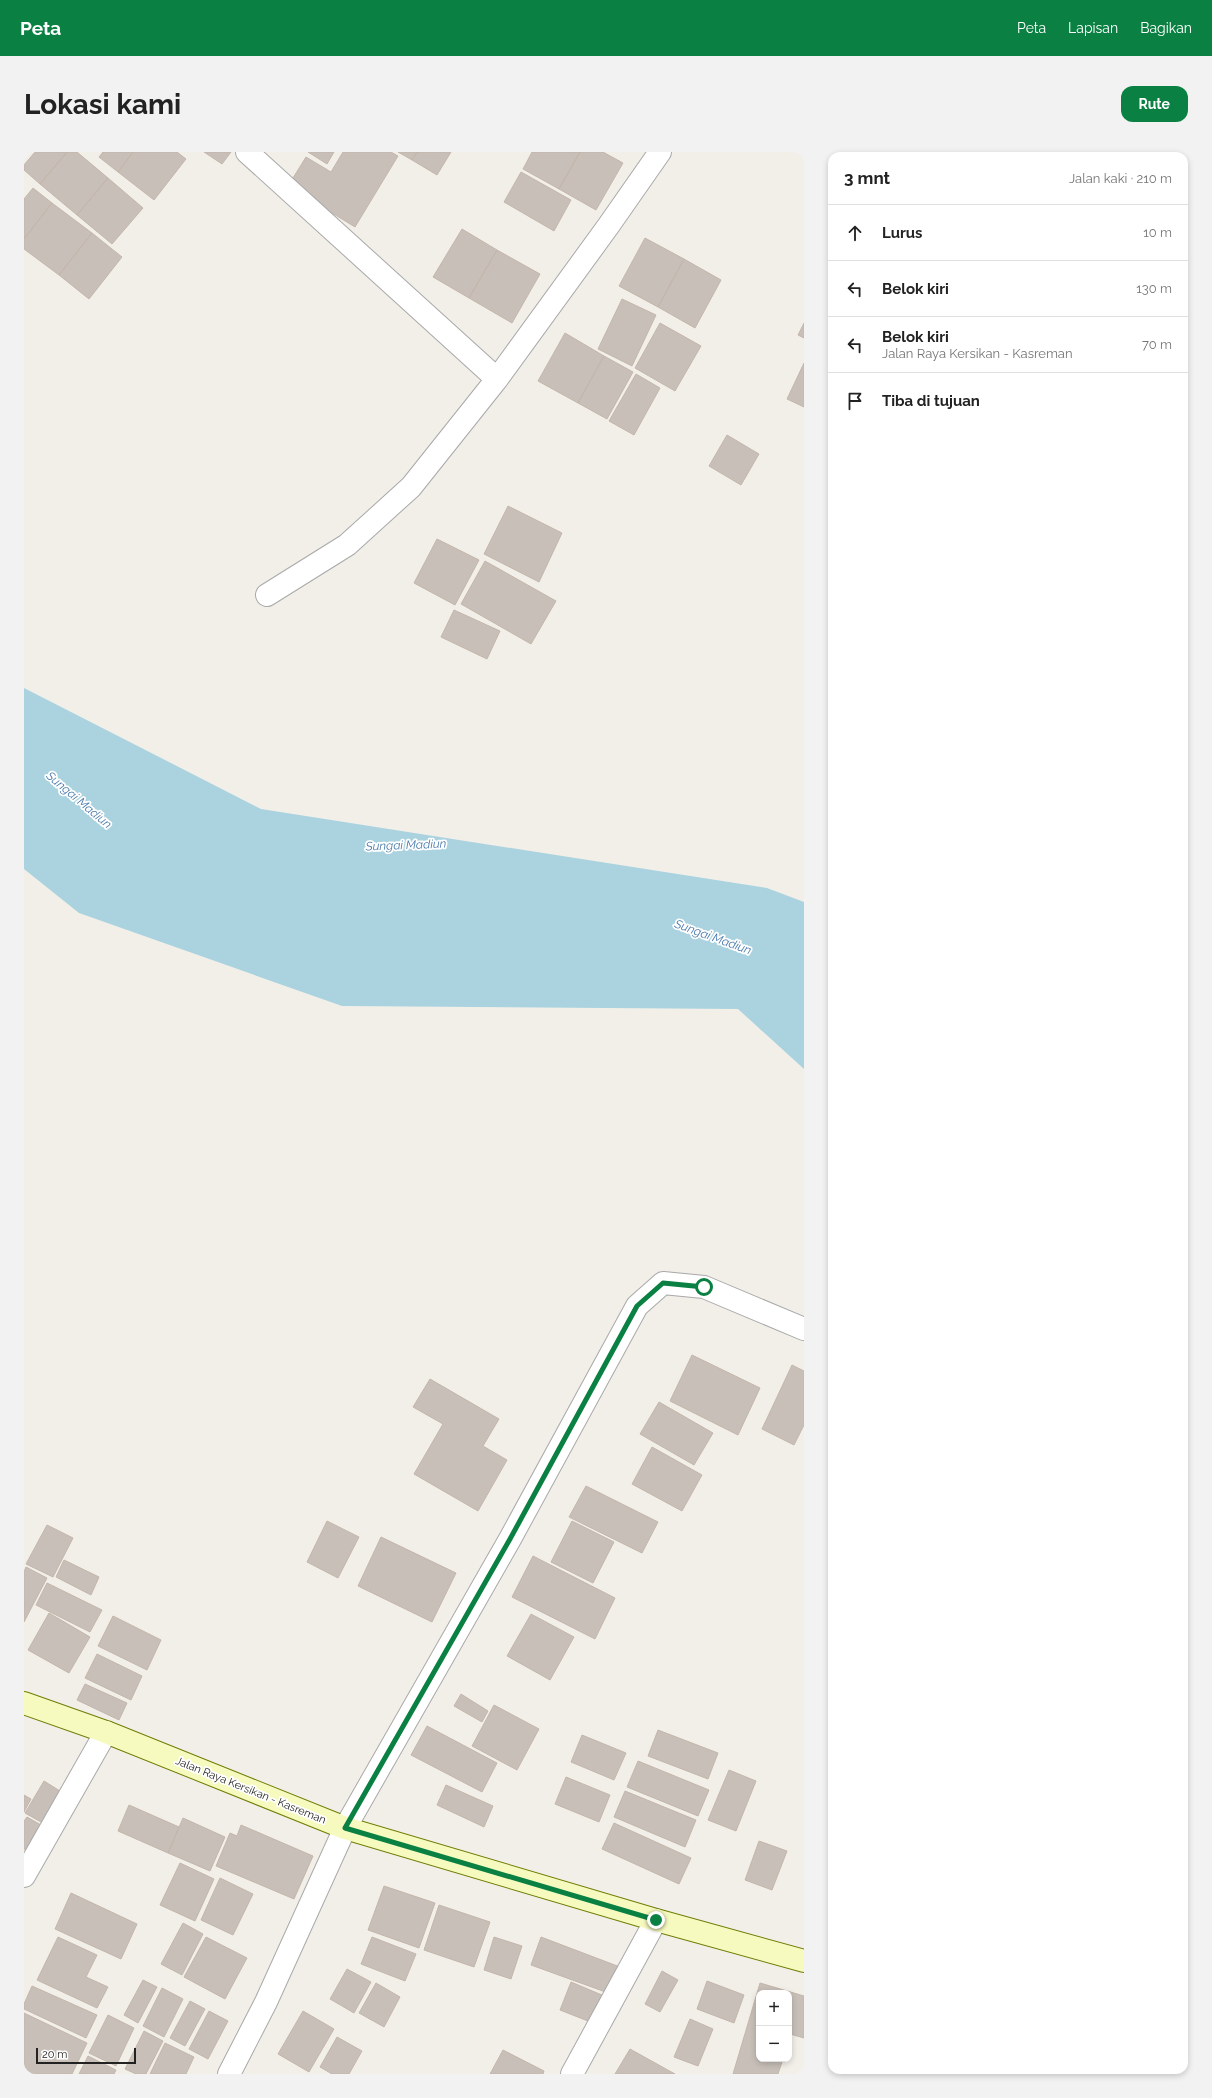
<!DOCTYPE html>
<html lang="id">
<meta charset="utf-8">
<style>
:root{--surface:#fff;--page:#f2f2f2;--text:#222;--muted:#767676;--line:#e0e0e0;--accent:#0b8043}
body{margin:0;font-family:Raleway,sans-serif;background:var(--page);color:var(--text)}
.controls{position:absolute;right:12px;bottom:12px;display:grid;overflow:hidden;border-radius:8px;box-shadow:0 2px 6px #0003}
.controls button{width:36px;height:36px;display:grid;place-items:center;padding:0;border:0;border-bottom:1px solid var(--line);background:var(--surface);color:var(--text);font:20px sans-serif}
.scale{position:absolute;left:12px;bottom:10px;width:100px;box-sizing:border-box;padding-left:4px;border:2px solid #222;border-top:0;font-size:11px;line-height:14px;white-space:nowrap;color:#222;-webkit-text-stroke:3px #fff;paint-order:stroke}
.stop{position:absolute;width:12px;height:12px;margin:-9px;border:3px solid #0b8043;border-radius:50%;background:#fff}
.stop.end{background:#0b8043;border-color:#fff;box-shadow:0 1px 4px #0008}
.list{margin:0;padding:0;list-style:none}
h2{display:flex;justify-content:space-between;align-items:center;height:52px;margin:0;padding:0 16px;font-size:17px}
h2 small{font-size:13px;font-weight:400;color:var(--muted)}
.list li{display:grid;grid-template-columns:26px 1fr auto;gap:12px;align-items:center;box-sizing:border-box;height:56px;padding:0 16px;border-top:1px solid var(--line)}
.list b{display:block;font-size:15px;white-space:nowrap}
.list p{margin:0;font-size:13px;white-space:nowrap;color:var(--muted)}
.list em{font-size:13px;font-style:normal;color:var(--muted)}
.icon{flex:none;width:22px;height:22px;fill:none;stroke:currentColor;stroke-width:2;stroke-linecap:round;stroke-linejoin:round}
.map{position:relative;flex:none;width:780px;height:1922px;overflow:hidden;border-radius:12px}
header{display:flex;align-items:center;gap:24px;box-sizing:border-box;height:56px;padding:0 20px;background:var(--accent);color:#fff}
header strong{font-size:19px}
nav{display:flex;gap:22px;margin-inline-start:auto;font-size:14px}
.intro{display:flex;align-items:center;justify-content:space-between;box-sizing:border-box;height:96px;padding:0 24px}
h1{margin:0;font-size:28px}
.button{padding:10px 18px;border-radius:12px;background:var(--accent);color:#fff;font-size:14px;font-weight:700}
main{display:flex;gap:24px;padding:0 24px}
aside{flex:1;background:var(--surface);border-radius:12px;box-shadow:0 2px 6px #0003}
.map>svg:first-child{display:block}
.water{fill:#aad3df}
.building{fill:#c7bfb8;stroke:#c4b6ab}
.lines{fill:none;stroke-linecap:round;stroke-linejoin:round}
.street-casing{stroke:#a9a9a9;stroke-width:24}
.secondary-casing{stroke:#707d05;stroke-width:24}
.street{stroke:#fff;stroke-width:22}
.secondary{stroke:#f7fabf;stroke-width:22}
.route{stroke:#0b8043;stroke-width:5}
.labels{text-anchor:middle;stroke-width:3.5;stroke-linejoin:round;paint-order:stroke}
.street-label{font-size:11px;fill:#222;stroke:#fff}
.water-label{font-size:12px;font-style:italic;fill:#4a7aab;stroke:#fff}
</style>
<header>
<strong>Peta</strong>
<nav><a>Peta</a><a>Lapisan</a><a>Bagikan</a></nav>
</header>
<div class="intro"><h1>Lokasi kami</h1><a class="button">Rute</a></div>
<main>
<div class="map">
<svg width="780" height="1922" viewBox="0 0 780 1922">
<rect width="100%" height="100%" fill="#f2efe9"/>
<!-- water -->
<path class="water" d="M0,536L237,657L743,736L780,750V917L714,857L318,854L55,761L0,717Z"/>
<!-- building -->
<path class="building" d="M11,0H43L16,32L0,18V13Z
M43,0H53L84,26L53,63L16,32Z
M79,0H109L94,20L75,5Z
M109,0H153L162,7L130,48L94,20Z
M180,0H207L198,12Z
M284,0H310L303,12Z
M319,0H367L374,4L331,75L264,34L282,5L307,20Z
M374,0H393L388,8Z
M393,0H427L413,23L388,8Z
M508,0H556L535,37L499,17Z
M556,0H579L599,11L572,58L535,37Z
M497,20L547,48L530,79L480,50Z
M84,26L119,56L88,92L53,63Z
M9,36L28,51L0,87V47Z
M28,51L68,81L35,123L0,97V87Z
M438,77L473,98L445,146L409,125Z
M68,81L98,105L65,147L35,123Z
M621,86L660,107L634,155L595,134Z
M473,98L516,122L488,171L445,146Z
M660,107L697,128L671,176L634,155Z
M598,147L632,163L608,214L574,197Z
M636,171L677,194L651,239L611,216Z
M780,171V186L774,183Z
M541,181L580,204L554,251L514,229Z
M580,204L609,220L583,267L554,251Z
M780,211V255L763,247Z
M612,222L636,236L610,283L585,269Z
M703,283L735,302L717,333L685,314Z
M484,354L538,381L515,430L460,402Z
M413,387L455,408L431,453L390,431Z
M461,409L532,449L507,492L437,452Z
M430,458L476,479L463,507L417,485Z
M668,1203L736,1236L714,1283L646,1249Z
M768,1213L780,1219V1273L770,1293L738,1277Z
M406,1227L475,1267L459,1294L483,1308L454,1359L390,1322L419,1272L389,1255Z
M635,1250L689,1281L670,1313L616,1282Z
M628,1295L678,1323L658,1359L608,1332Z
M562,1334L634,1370L618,1401L545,1365Z
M303,1369L335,1385L314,1426L283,1410Z
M548,1369L590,1390L569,1431L527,1410Z
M23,1373L49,1386L29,1425L2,1412Z
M357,1385L432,1421L408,1470L334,1434Z
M509,1404L591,1446L571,1487L488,1445Z
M40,1408L75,1425L67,1443L32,1425Z
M2,1415L23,1426L0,1470V1420Z
M23,1431L78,1458L66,1480L12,1453Z
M25,1461L66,1485L45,1521L4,1498Z
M507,1462L550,1485L526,1528L483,1504Z
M89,1464L137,1488L123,1518L74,1494Z
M73,1502L118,1524L107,1548L61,1526Z
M61,1532L103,1551L95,1568L53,1548Z
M437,1542L464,1559L458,1570L430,1554Z
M470,1553L515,1577L493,1618L448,1594Z
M403,1574L473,1611L458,1640L387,1603Z
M634,1578L694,1601L684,1627L624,1604Z
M558,1583L602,1601L590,1628L547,1610Z
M614,1609L685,1638L674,1664L603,1635Z
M705,1618L732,1629L712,1679L684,1668Z
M542,1625L586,1643L575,1670L531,1652Z
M20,1629L44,1644L26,1675L1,1661Z
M422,1633L469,1654L460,1675L413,1653Z
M601,1639L672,1668L661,1695L590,1665Z
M0,1643L7,1647L0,1660Z
M105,1653L155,1675L144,1701L94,1679Z
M3,1665L24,1677L10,1702L0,1697V1669Z
M159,1666L201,1685L186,1719L144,1701Z
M590,1671L667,1706L655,1732L578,1697Z
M217,1673L289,1704L270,1747L192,1714L206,1681L213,1684Z
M735,1689L763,1699L748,1738L721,1728Z
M156,1711L190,1727L171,1769L136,1753Z
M196,1726L229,1742L209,1783L177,1768Z
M360,1734L411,1751L395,1796L344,1778Z
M47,1741L113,1772L97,1807L31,1777Z
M415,1753L466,1770L450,1815L400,1798Z
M159,1771L179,1782L158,1823L137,1812Z
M34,1785L73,1803L62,1825L84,1835L73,1856L13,1828Z
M182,1785L223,1806L201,1847L160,1825Z
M348,1785L392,1802L381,1829L337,1812Z
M470,1785L498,1794L487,1827L460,1818Z
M517,1785L596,1815L587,1842L507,1813Z
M323,1817L347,1830L330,1861L306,1847Z
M638,1819L654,1828L636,1860L621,1852Z
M119,1828L133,1835L114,1871L100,1863Z
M683,1829L720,1843L710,1871L673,1857Z
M547,1830L585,1846L574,1873L536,1858Z
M352,1831L376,1845L360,1875L335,1861Z
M736,1831L780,1844V1886L766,1882L765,1886V1841H735V1907H759L754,1922H709Z
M8,1834L73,1863L62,1886L0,1857V1852Z
M138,1836L159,1847L140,1885L119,1874Z
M166,1849L181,1857L161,1894L146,1886Z
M185,1859L204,1869L184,1907L165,1897Z
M279,1859L310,1877L285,1920L254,1902Z
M0,1861L63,1891L48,1922H5L0,1920Z
M84,1863L110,1876L92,1914L65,1901Z
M666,1867L689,1877L674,1914L650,1905Z
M120,1879L139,1889L122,1922H112L101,1917Z
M313,1885L338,1899L325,1922H308L296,1915Z
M141,1891L170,1905L162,1922H126Z
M606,1897L651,1922H591Z
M479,1898L520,1919L519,1922H466Z
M64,1904L92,1918L90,1922H55Z"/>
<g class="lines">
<defs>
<path id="street" d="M223,0L473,227
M243,443L323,393L387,335L473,227L585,73L636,0
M0,1724L82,1580
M205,1922L242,1850L321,1676L486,1387L613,1154L639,1131L680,1135L780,1177
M548,1922L632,1768"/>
<path id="secondary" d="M0,1551L82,1580L321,1676L632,1768L780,1809"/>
</defs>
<!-- street casing -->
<use href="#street" class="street-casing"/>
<!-- secondary casing -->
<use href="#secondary" class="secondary-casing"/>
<!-- street -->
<use href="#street" class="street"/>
<!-- secondary -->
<use href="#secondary" class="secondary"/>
</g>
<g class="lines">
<!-- route -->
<path class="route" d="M632,1768L321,1676L486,1387L613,1154L639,1131L680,1135"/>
</g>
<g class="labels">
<!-- street labels -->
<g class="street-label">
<text transform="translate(227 1638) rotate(22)" y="4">Jalan Raya Kersikan - Kasreman</text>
</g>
<!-- water labels -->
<g class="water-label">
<text transform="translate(55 648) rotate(40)" y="4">Sungai Madiun</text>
<text transform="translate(382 693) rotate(-2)" y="4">Sungai Madiun</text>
<text transform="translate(689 785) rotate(20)" y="4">Sungai Madiun</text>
</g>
</g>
</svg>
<div class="controls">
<button>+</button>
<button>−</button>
</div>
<div class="scale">20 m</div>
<div class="stop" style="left:680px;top:1135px"></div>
<div class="stop end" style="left:632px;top:1768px"></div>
</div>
<aside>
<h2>3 mnt<small>Jalan kaki · 210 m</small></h2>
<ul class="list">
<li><svg class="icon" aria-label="ahead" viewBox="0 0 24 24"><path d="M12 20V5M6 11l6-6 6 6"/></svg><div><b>Lurus</b></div><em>10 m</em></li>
<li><svg class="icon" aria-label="left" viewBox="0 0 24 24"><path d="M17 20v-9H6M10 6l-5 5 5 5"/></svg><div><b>Belok kiri</b></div><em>130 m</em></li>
<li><svg class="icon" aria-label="left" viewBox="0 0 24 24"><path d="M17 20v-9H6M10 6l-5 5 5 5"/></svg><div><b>Belok kiri</b><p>Jalan Raya Kersikan - Kasreman</p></div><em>70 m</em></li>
<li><svg class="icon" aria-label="arrive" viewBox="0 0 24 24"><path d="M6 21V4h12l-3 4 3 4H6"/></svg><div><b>Tiba di tujuan</b></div></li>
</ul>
</aside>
</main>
